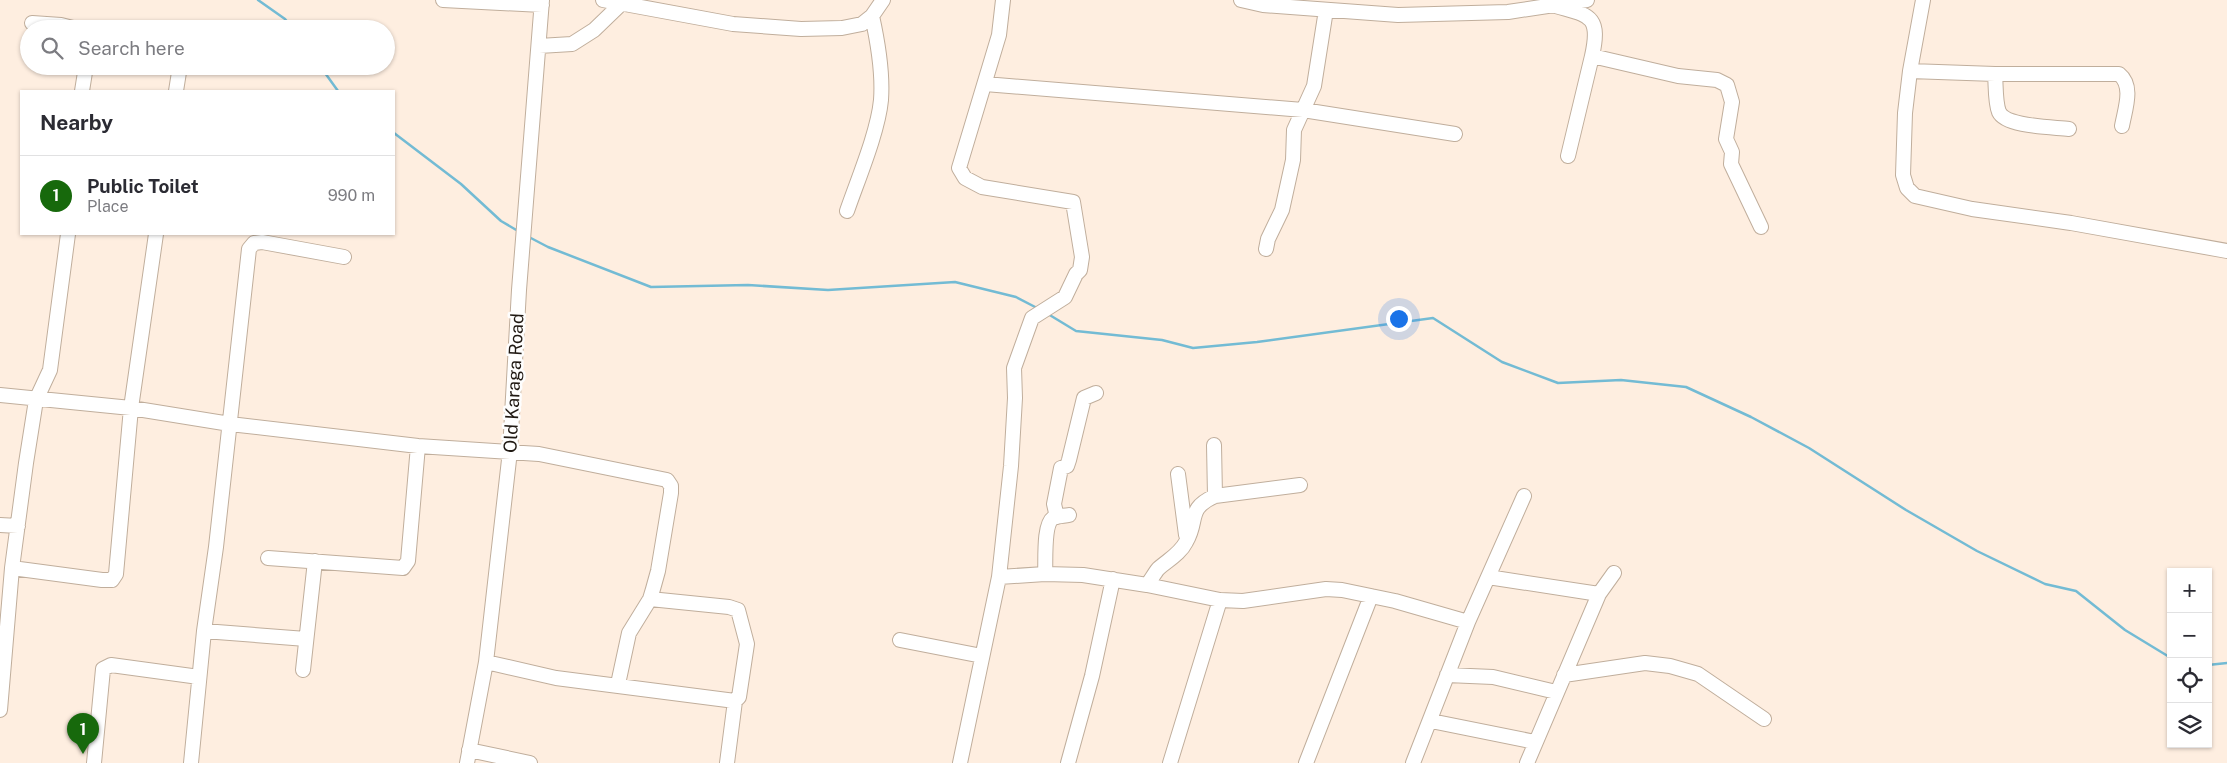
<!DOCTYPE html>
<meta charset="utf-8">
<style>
:root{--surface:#fff;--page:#f7f7f7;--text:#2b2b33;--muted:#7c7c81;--line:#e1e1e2;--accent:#17690c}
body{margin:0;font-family:"Public Sans",sans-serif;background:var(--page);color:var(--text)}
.controls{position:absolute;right:15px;bottom:15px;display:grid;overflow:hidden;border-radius:0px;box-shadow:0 1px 4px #0004}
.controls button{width:45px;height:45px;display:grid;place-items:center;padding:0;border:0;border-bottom:1px solid var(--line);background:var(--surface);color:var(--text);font:25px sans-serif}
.you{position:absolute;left:1398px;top:318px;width:18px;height:18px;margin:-12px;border:4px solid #fff;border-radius:50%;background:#1a73e8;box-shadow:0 0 0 8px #1a73e833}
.badge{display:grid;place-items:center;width:32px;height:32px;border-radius:50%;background:var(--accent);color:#fff;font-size:16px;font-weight:700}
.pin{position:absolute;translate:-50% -41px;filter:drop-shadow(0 1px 2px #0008)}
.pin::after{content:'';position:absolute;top:26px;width:18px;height:15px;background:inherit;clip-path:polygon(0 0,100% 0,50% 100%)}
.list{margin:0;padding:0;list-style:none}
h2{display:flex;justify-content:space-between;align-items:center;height:65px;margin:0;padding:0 20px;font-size:21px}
h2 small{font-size:16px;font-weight:400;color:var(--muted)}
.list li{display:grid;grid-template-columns:32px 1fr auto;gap:15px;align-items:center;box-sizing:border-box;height:80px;padding:0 20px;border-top:1px solid var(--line)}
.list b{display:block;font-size:19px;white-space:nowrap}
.list p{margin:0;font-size:16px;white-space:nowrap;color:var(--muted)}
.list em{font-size:16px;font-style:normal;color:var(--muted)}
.icon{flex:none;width:28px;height:28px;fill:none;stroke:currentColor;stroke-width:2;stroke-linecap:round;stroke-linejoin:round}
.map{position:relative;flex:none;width:2227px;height:763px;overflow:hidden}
.search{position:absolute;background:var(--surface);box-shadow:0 1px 4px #0004;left:20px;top:20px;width:375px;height:55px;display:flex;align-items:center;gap:12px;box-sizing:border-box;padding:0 18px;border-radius:28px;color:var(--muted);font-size:19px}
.panel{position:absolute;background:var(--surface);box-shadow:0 1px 4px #0004;left:20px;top:90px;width:375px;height:145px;border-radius:0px}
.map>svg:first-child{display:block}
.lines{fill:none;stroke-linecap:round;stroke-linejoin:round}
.stream{stroke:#73bbd4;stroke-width:2.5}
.minor-casing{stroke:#c0ae9c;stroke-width:16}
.minor{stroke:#fff;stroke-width:14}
.labels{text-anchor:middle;stroke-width:5;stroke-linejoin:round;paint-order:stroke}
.street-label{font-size:18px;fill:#201913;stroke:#fefefe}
</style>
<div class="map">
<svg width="2227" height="763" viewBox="0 0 2227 763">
<rect width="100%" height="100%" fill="#feeee0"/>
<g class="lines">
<!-- stream -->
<path class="stream" d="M258,0L285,19L293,29
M320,66L338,91
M394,133L461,184L501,221L518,231
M527,236L548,247L651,287L748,285L828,290L955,282L1016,297L1039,309
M1048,314L1076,331L1162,340L1193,348L1257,342L1433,318L1502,362L1558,383L1621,380L1686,387L1751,417L1809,448L1906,510L1977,551L2045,584L2076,591L2125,630L2171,658
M2208,665L2227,663"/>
<defs>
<path id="minor" d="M443,0L542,5
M603,0L733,24L801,29L842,28L862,24L872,16L883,0
M1241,0L1263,5L1398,15L1508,12L1587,0
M1923,0L1910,71L1905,113L1903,175L1907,188L1915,196L1972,209L2071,223L2227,251
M1549,4C1586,16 1602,11 1592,56L1678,76L1717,80L1727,85L1732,102L1726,139L1732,152L1731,164L1761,227
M32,23L61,25L77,29
M539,46L572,44L594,30L622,3
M1910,71L1995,74H2119C2134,86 2125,109 2122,126
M1995,74C1996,85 1995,102 1999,112C2006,127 2053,127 2069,129
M985,84L1303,110L1455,134
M82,91L86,66
M176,91L180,66
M1568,156L1592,56
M847,211C858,179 878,132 881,100C883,73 878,43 872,16
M1266,249L1268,239L1282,210L1293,160L1294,130L1314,86L1326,10
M0,395L131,408L230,424L418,446L539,454L667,480L671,486V493L658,571L653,589L650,599L629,633L618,684
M1178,474L1186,535
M1215,496L1300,485
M1057,517L1054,504L1061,468L1067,466L1069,460L1084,398L1096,393
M0,525L18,526
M268,558L403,568L408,561L418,446
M12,568L102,580H112L116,574L131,408L156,234
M1045,574C1046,562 1043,525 1053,518C1057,516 1064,516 1069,515
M999,577L1011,466L1015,398L1014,368L1032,318L1065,297L1076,274L1080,270L1082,257L1073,202L982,187L965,178L959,168L999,35L1003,0
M1488,577L1599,594
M1147,585C1151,580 1154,574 1158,569C1168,560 1180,554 1186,542C1199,520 1186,509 1215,496L1214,445
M204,631L306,639
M900,640L982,656
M486,662L556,678L735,701L739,697L747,644L738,610L729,607L650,599
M303,670L315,561
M1447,675L1493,677L1556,692
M1564,675L1645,663L1670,666L1698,674L1764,719
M0,710L12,568L26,463L36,400L50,370L68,234
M1431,721L1535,742
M469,750L530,763
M94,763L103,669L111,665L199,677
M191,763L204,631L216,547L249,249L254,243L262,242L344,257
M467,763L486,662L510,451L519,290L542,0
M727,763L735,701
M960,763L999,577L1045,574L1083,575L1147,585L1220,600L1243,601L1326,589L1342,590L1395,601L1468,622
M1068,763L1092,676L1113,579
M1170,763L1220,600
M1306,763L1371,596
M1413,763L1468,622L1524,496
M1527,763L1599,594L1614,573"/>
</defs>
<!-- minor casing -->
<use href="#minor" class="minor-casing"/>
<!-- minor -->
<use href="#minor" class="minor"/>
</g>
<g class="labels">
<!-- street labels -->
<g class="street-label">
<text transform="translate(514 383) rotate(-87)" y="6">Old Karaga Road</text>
</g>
</g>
</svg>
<div class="controls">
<button>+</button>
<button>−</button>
<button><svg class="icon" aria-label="locate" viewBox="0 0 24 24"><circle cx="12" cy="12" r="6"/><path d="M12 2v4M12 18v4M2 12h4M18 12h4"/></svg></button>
<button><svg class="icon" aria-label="layers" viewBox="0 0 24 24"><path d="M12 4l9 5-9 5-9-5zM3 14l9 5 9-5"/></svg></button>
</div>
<div class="you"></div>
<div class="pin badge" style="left:83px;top:754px">1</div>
<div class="search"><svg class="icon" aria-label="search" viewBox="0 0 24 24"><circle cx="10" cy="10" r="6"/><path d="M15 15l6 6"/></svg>Search here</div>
<section class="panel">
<h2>Nearby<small></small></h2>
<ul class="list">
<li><span class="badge">1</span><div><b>Public Toilet</b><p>Place</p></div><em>990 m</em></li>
</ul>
</section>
</div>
